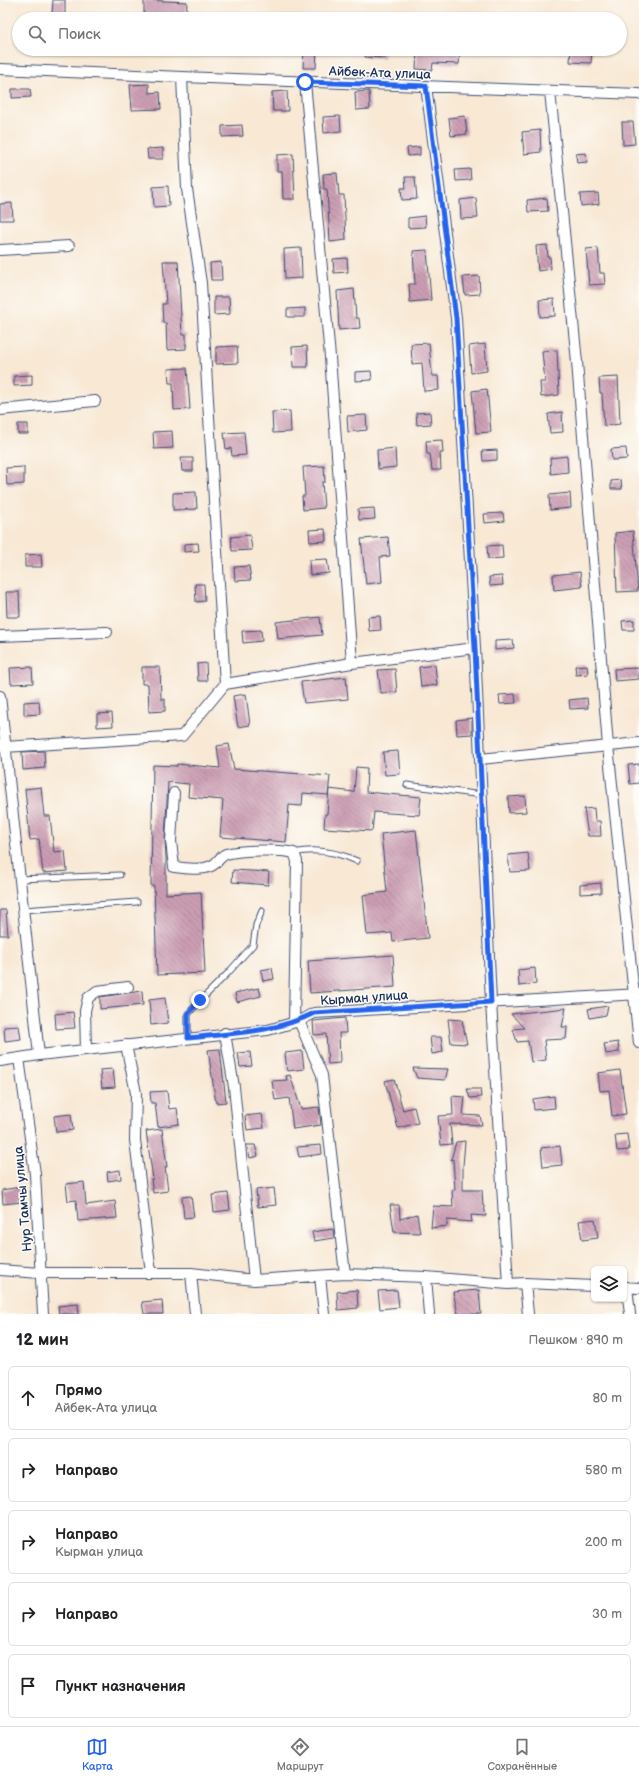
<!DOCTYPE html>
<html lang="ru">
<meta charset="utf-8">
<style>
:root{--surface:#fff;--page:#f6f6f6;--text:#202124;--muted:#757577;--line:#e0e0e0;--accent:#2563eb}
body{margin:0;font-family:"Balsamiq Sans",sans-serif;background:var(--page);color:var(--text)}
.controls{position:absolute;right:12px;bottom:12px;display:grid;overflow:hidden;border-radius:6px;box-shadow:0 1px 3px #0004}
.controls button{width:36px;height:36px;display:grid;place-items:center;padding:0;border:0;border-bottom:1px solid var(--line);background:var(--surface);color:var(--text);font:20px sans-serif}
.stop{position:absolute;width:12px;height:12px;margin:-9px;border:3px solid #2563eb;border-radius:50%;background:#fff}
.stop.end{background:#2563eb;border-color:#fff;box-shadow:0 1px 4px #0008}
.list{margin:0;padding:0;list-style:none}
h2{display:flex;justify-content:space-between;align-items:center;height:52px;margin:0;padding:0 16px;font-size:17px}
h2 small{font-size:13px;font-weight:400;color:var(--muted)}
.list li{display:grid;grid-template-columns:26px 1fr auto;gap:12px;align-items:center;box-sizing:border-box;height:64px;margin:0 8px 8px;padding:0 8px;border:1px solid var(--line);border-radius:6px}
.list b{display:block;font-size:15px;white-space:nowrap}
.list p{margin:0;font-size:13px;white-space:nowrap;color:var(--muted)}
.list em{font-size:13px;font-style:normal;color:var(--muted)}
.icon{flex:none;width:22px;height:22px;fill:none;stroke:currentColor;stroke-width:2;stroke-linecap:round;stroke-linejoin:round}
.map{position:relative;flex:none;width:639px;height:1314px;overflow:hidden}
.search{position:absolute;background:var(--surface);box-shadow:0 1px 3px #0004;left:12px;right:12px;top:12px;height:44px;display:flex;align-items:center;gap:10px;box-sizing:border-box;padding:0 14px;border-radius:22px;color:var(--muted);font-size:15px}
.sheet{height:412px;background:var(--surface)}
nav{display:flex;justify-content:space-around;align-items:center;box-sizing:border-box;height:56px;border-top:1px solid var(--line);background:var(--surface);font-size:11px;color:var(--muted)}
nav a{display:grid;justify-items:center;gap:2px}
nav .on{color:var(--accent)}
.map>svg:first-child{display:block}
.building{fill:url(#building-back-hatch)}
.lines{fill:none;stroke-linecap:round;stroke-linejoin:round}
.service-casing{stroke:#3c4b70;stroke-width:7}
.minor-casing{stroke:#3c4b70;stroke-width:12}
.service{stroke:#fff;stroke-width:5}
.minor{stroke:#fff;stroke-width:10}
.route{stroke:#2563eb;stroke-width:5}
.labels{text-anchor:middle;stroke-width:3;stroke-linejoin:round;paint-order:stroke}
.street-label{font-size:13px;fill:#1b2f5e;stroke:#fdfcf7}
</style>
<div class="map">
<svg width="639" height="1314" viewBox="0 0 639 1314">
<defs>
<pattern id="building-back-hatch" width="6" height="6" patternUnits="userSpaceOnUse"><rect width="6" height="6" fill="#cc9eb3"/><path d="M-1 5l2 2M0 0l6 6M5-1l2 2" fill="none" stroke="#a58195"/></pattern>
</defs>
<rect width="100%" height="100%" fill="#fdfcf7"/>
<filter id="ink" filterUnits="userSpaceOnUse"><feTurbulence type="fractalNoise" baseFrequency=".025" numOctaves="2"/><feDisplacementMap in="SourceGraphic" scale="8" xChannelSelector="R" yChannelSelector="G"/><feConvolveMatrix kernelMatrix="1 2 1 2 8 2 1 2 1" color-interpolation-filters="sRGB"/></filter>
<filter id="wash" filterUnits="userSpaceOnUse"><feTurbulence type="fractalNoise" baseFrequency=".012" numOctaves="4" result="noise"/><feDisplacementMap in="SourceGraphic" scale="16" xChannelSelector="R" yChannelSelector="G"/><feGaussianBlur stdDeviation="0.9" result="paint"/><feColorMatrix in="noise" values="0 0 0 0 0 0 0 0 0 0 0 0 0 0 0 0 0 1.4 0 .05"/><feComposite in="paint" operator="in"/></filter>
<g filter="url(#wash)">
<rect width="100%" height="100%" fill="#f8e8d4"/>
<g id="blocks">
<!-- building -->
<path class="building" d="M53,0H65V15L52,14Z
M144,0L187,2L186,19H144Z
M304,49H317L316,68H303Z
M366,49H384V58L365,57Z
M417,49H460L459,64L433,63L432,70L416,69Z
M571,49H592L591,63L570,62Z
M149,84V93L160,92L161,109L132,110L130,85Z
M12,89H30L31,97L12,98Z
M287,91L288,111H273L272,92Z
M369,91L370,109L356,110L355,92Z
M340,116L341,131L324,133L323,117Z
M465,116L467,134L451,136L449,118Z
M622,122H633L635,144L623,145Z
M242,125L243,136L222,137V126Z
M540,130L541,152L524,154L522,132Z
M420,147V155L408,156L407,148Z
M163,148V159H148L147,149Z
M586,153L587,162L577,163L576,154Z
M293,154L295,199H283L282,171H277V155Z
M470,169L471,180L456,181L455,170Z
M337,173L339,195H344L346,240L330,242L327,189H324L323,174Z
M405,177H415L417,199L402,200L401,188H406Z
M168,186L169,206L154,207L153,187Z
M598,193L599,204L581,206L580,194Z
M476,198L478,218L461,219L460,200Z
M547,198L548,211L528,212L527,200Z
M12,203L13,220H0V204Z
M425,216L426,227L408,228V218Z
M547,245L548,257H550L551,269L538,271L536,246Z
M301,248L302,278L285,279L284,249Z
M598,248L600,273H604L605,284L589,285L586,249Z
M427,250L431,300L410,302L409,284H415L413,251Z
M347,258L348,272L334,273L333,259Z
M163,261H178L182,334H186V349L167,350L166,323H163L162,304H166Z
M221,262L222,280H211L210,263Z
M479,276L480,294L465,295L463,277Z
M354,289L356,318H359L360,328L339,330L337,291Z
M214,297H229L230,314L214,315Z
M554,299L555,316L540,317L539,300Z
M305,308V317H287V309Z
M429,343L432,376H438L439,390L424,391L422,363L412,364L411,344Z
M485,344L487,371L471,373L469,346Z
M237,346L238,363L216,364V347Z
M307,346L308,367H293L292,347Z
M557,350L559,395L541,397L540,382H545L542,351Z
M187,368L190,409L174,410L173,383H169L168,369Z
M371,371L372,380L355,381V372Z
M32,375V385L14,386V376Z
M618,377L620,424L604,426L602,393H600L599,378Z
M487,389L491,432L476,433L472,391Z
M290,411L291,432L273,433L272,412Z
M430,412L431,424L417,425L416,413Z
M562,412L563,432L550,433L548,414Z
M366,415L367,430L348,432L347,416Z
M18,424H28V434H18Z
M172,431L173,448L154,449L153,432Z
M244,432L246,455L232,456L231,448L226,449L224,433Z
M442,440L443,453H440L441,470H432L430,454H427L426,441Z
M395,448L396,467L378,469L377,450Z
M626,448L627,459L612,460L611,449Z
M497,450V460L483,461L482,451Z
M567,456L568,472L551,474L550,458Z
M181,458H193V471H182Z
M324,466L325,482H322L324,508L303,510L302,496H305L303,467Z
M24,467V484L7,485L6,468Z
M621,480L622,489H611V481Z
M196,492L197,509L173,510V493Z
M570,493L571,508L550,510L549,495Z
M374,508L375,519L359,520L358,509Z
M503,513L504,521L485,523L484,514Z
M325,529L326,541L310,542L309,530Z
M633,531L638,591L617,592L615,533Z
M250,535L252,550L232,551L231,537Z
M388,537L390,556L380,557L382,582L366,584L361,539Z
M198,543L199,551L184,552V544Z
M502,545L503,558L488,559L487,546Z
M41,554L42,567H25V555Z
M327,559L329,573L310,575L309,560Z
M249,566L251,580L235,581L234,567Z
M580,572L582,587L554,590L553,575Z
M502,576L503,585L490,586L489,577Z
M195,584H204L205,601L196,602Z
M6,592H19L20,617H7Z
M380,616L381,630L369,631L368,617Z
M320,617L322,635L278,639L276,622Z
M634,620V630H623L622,621Z
M261,630L262,641L243,643L242,631Z
M513,640L514,648L495,650V641Z
M206,663L207,681H198L197,664Z
M435,665L437,685L421,687L419,667Z
M587,665L588,674L576,675L575,666Z
M32,667L33,683L11,684L10,668Z
M142,667H160L161,699H165V711L149,712L148,684H142Z
M639,668V679L615,681L614,669Z
M395,669L397,692L381,693L378,670Z
M346,677L348,699L304,703L301,682Z
M246,694L250,725L238,727L233,696Z
M515,694L516,703L500,704L499,695Z
M587,698L588,708L570,709L569,700Z
M39,701L40,714L24,715V702Z
M112,713L113,726L97,727V714Z
M472,718V734L457,735L456,720Z
M229,744L234,769L330,776L328,795L303,793L302,806L289,805L286,842L220,837L223,800L188,797L189,784L168,782L165,841L166,858V894L201,892L205,973L157,975L154,886H151L153,765L177,766V764L220,768L217,746Z
M44,751L45,768L23,770L22,752Z
M398,751L400,774L385,775L383,752Z
M639,764V783L630,784L628,765Z
M356,767L367,768L366,792L421,797L419,815L374,812L372,831L324,828L325,814H327L329,789L354,792Z
M41,787L44,816H50L54,852L65,851L67,871L43,873L39,839L30,840L25,789Z
M525,796L526,812L509,813L508,797Z
M594,808L595,821H600L601,836H588L584,809Z
M416,830L428,938L393,942L392,933L367,935L363,895L387,892L381,834Z
M528,853L530,871L510,872L508,855Z
M233,870L269,872L268,885L232,882Z
M601,883V893L580,894V885Z
M0,910H6L8,935H0Z
M393,955L395,987L310,993L308,961Z
M272,968L274,979L263,981L261,970Z
M535,968L536,984L519,986L518,970Z
M259,988L261,996L237,1002L235,993Z
M142,991L143,1005L100,1009V997Z
M165,998L168,1023L151,1025L149,1000Z
M608,1006L606,1015L590,1018L588,1009Z
M566,1008L562,1027H567L566,1039L544,1040L546,1060L531,1062L528,1041L517,1042L513,1029L524,1028L511,1014Z
M73,1012L75,1028L56,1029L55,1014Z
M345,1018L346,1033H339L340,1063L328,1064L326,1034L314,1035L313,1021Z
M448,1019L462,1020L467,1044L451,1043Z
M19,1026L21,1039L5,1041L4,1027Z
M430,1037H441L443,1052L432,1054Z
M618,1042L619,1052L606,1054L604,1044Z
M220,1049L226,1102L216,1103L208,1050Z
M302,1051L304,1069L287,1071L285,1053Z
M250,1052L252,1066L240,1067L238,1053Z
M413,1068L448,1069L445,1080L417,1078Z
M113,1069L115,1087L102,1088L100,1070Z
M620,1070L626,1114L612,1116L609,1090L600,1091L598,1073Z
M290,1075L301,1109L319,1107L321,1125L293,1129L289,1098L275,1100L272,1081L287,1080L286,1076Z
M394,1079L403,1110L414,1107L418,1123L398,1128L385,1081Z
M467,1089H480L481,1097L470,1098Z
M167,1091L169,1109L177,1108L179,1124L158,1127L155,1103H151L150,1092Z
M452,1096L465,1097L463,1115L480,1116L482,1125L450,1124L452,1144L441,1145L438,1116L453,1115Z
M554,1096L555,1108L534,1110L533,1099Z
M71,1114L73,1130L56,1132L54,1116Z
M262,1114L264,1128L247,1130L245,1116Z
M162,1129L167,1167H165L168,1191L153,1193L151,1179H153L146,1131Z
M627,1134L629,1150L617,1151L615,1135Z
M465,1141L463,1166V1190H482L483,1206H484L486,1216L471,1215L472,1222L447,1220V1226L431,1228L433,1206L453,1207L452,1190H455L453,1159L451,1160L456,1142Z
M247,1145H255L258,1156L250,1158Z
M321,1145L322,1154L299,1157L297,1147Z
M560,1146L562,1165L543,1167L541,1148Z
M120,1170L121,1179L108,1181L107,1172Z
M84,1182L86,1205L115,1201L117,1218L78,1221L76,1200L68,1201L66,1184Z
M20,1187L22,1202L3,1204L2,1190Z
M274,1188L276,1205L258,1207L256,1190Z
M228,1193L230,1210L214,1212L212,1195Z
M191,1196L194,1217L184,1218L182,1197Z
M390,1205H399L400,1219L417,1214L420,1233L394,1232Z
M595,1219L598,1238L582,1240L579,1221Z
M333,1229L334,1238L314,1241L312,1232Z
M357,1290L358,1308L338,1310L337,1292Z
M397,1290L399,1307L380,1309L378,1291Z
M479,1290L481,1314H458L453,1292Z
M162,1300L163,1314H144L142,1302Z
M78,1304L79,1314H59L58,1306Z"/>
</g>
</g>
<g filter="url(#ink)">
<use href="#blocks" fill-opacity="0" stroke="#3c4b70" stroke-width="1"/>
<g class="lines">
<defs>
<path id="service" d="M407,785L482,795
M294,853C315,848 337,852 357,861
M19,879L120,875
M23,910L137,902
M188,1038V1014L201,1000L228,973L253,945L256,925L262,911"/>
<path id="minor" d="M0,69L182,77L639,94
M182,77L187,189L201,283L225,684
M305,82L330,357L352,663
M426,86L456,318L475,648L491,1002L508,1284
M550,91L577,362L608,746L639,1043
M0,250L69,246
M0,410L95,401
M0,636L107,632
M0,696L39,1055
M4,747L182,736L225,684L352,663L475,648
M480,759L639,743
M174,793L171,841L174,867C186,868 200,871 211,866C217,864 220,856 226,854C240,850 279,849 294,853L297,861L294,1022
M299,1021L322,1075L345,1274
M225,1033L234,1087L254,1280
M126,1045L136,1093L135,1140L151,1273
M86,1050L85,1011L88,998L97,991L128,987
M19,1058L35,1174L43,1314
M0,1061L39,1055L268,1030L299,1021L314,1013L639,994
M0,1270L40,1273H191L254,1280L345,1274L426,1277L508,1284L525,1283L594,1286
M191,1273L195,1314
M320,1276L324,1314
M426,1277L429,1314
M525,1283L528,1314
M624,1287L639,1288
M627,1287L630,1314"/>
</defs>
<!-- service casing -->
<use href="#service" class="service-casing"/>
<!-- minor casing -->
<use href="#minor" class="minor-casing"/>
<!-- service -->
<use href="#service" class="service"/>
<!-- minor -->
<use href="#minor" class="minor"/>
</g>
</g>
<g class="lines" filter="url(#ink)">
<!-- route -->
<path class="route" d="M200,1000L188,1014V1038C231,1033 275,1033 314,1013L491,1002L475,648L456,318L426,86L305,82"/>
</g>
<g class="labels">
<!-- street labels -->
<g class="street-label">
<text transform="translate(380 72) rotate(2)" y="5">Айбек-Ата улица</text>
<text transform="translate(364 997) rotate(-4)" y="5">Кырман улица</text>
<text transform="translate(22 1199) rotate(-95)" y="5">Нур Тамчы улица</text>
</g>
</g>
</svg>
<div class="controls">
<button><svg class="icon" aria-label="layers" viewBox="0 0 24 24"><path d="M12 4l9 5-9 5-9-5zM3 14l9 5 9-5"/></svg></button>
</div>
<div class="stop" style="left:305px;top:82px"></div>
<div class="stop end" style="left:200px;top:1000px"></div>
<div class="search"><svg class="icon" aria-label="search" viewBox="0 0 24 24"><circle cx="10" cy="10" r="6"/><path d="M15 15l6 6"/></svg>Поиск</div>
</div>
<section class="sheet">
<h2>12 мин<small>Пешком · 890 m</small></h2>
<ul class="list">
<li><svg class="icon" aria-label="ahead" viewBox="0 0 24 24"><path d="M12 20V5M6 11l6-6 6 6"/></svg><div><b>Прямо</b><p>Айбек-Ата улица</p></div><em>80 m</em></li>
<li><svg class="icon" aria-label="right" viewBox="0 0 24 24"><path d="M7 20v-9h11M14 6l5 5-5 5"/></svg><div><b>Направо</b></div><em>580 m</em></li>
<li><svg class="icon" aria-label="right" viewBox="0 0 24 24"><path d="M7 20v-9h11M14 6l5 5-5 5"/></svg><div><b>Направо</b><p>Кырман улица</p></div><em>200 m</em></li>
<li><svg class="icon" aria-label="right" viewBox="0 0 24 24"><path d="M7 20v-9h11M14 6l5 5-5 5"/></svg><div><b>Направо</b></div><em>30 m</em></li>
<li><svg class="icon" aria-label="arrive" viewBox="0 0 24 24"><path d="M6 21V4h12l-3 4 3 4H6"/></svg><div><b>Пункт назначения</b></div></li>
</ul>
</section>
<nav>
<a class="on"><svg class="icon" aria-label="map" viewBox="0 0 24 24"><path d="M3 6l6-2 6 2 6-2v14l-6 2-6-2-6 2zM9 4v14M15 6v14"/></svg>Карта</a>
<a><svg class="icon" aria-label="directions" viewBox="0 0 24 24"><path d="M12 3l9 9-9 9-9-9zM9 14v-3h6M13 9l2 2-2 2"/></svg>Маршрут</a>
<a><svg class="icon" aria-label="saved" viewBox="0 0 24 24"><path d="M7 4h10v16l-5-4-5 4z"/></svg>Сохранённые</a>
</nav>
